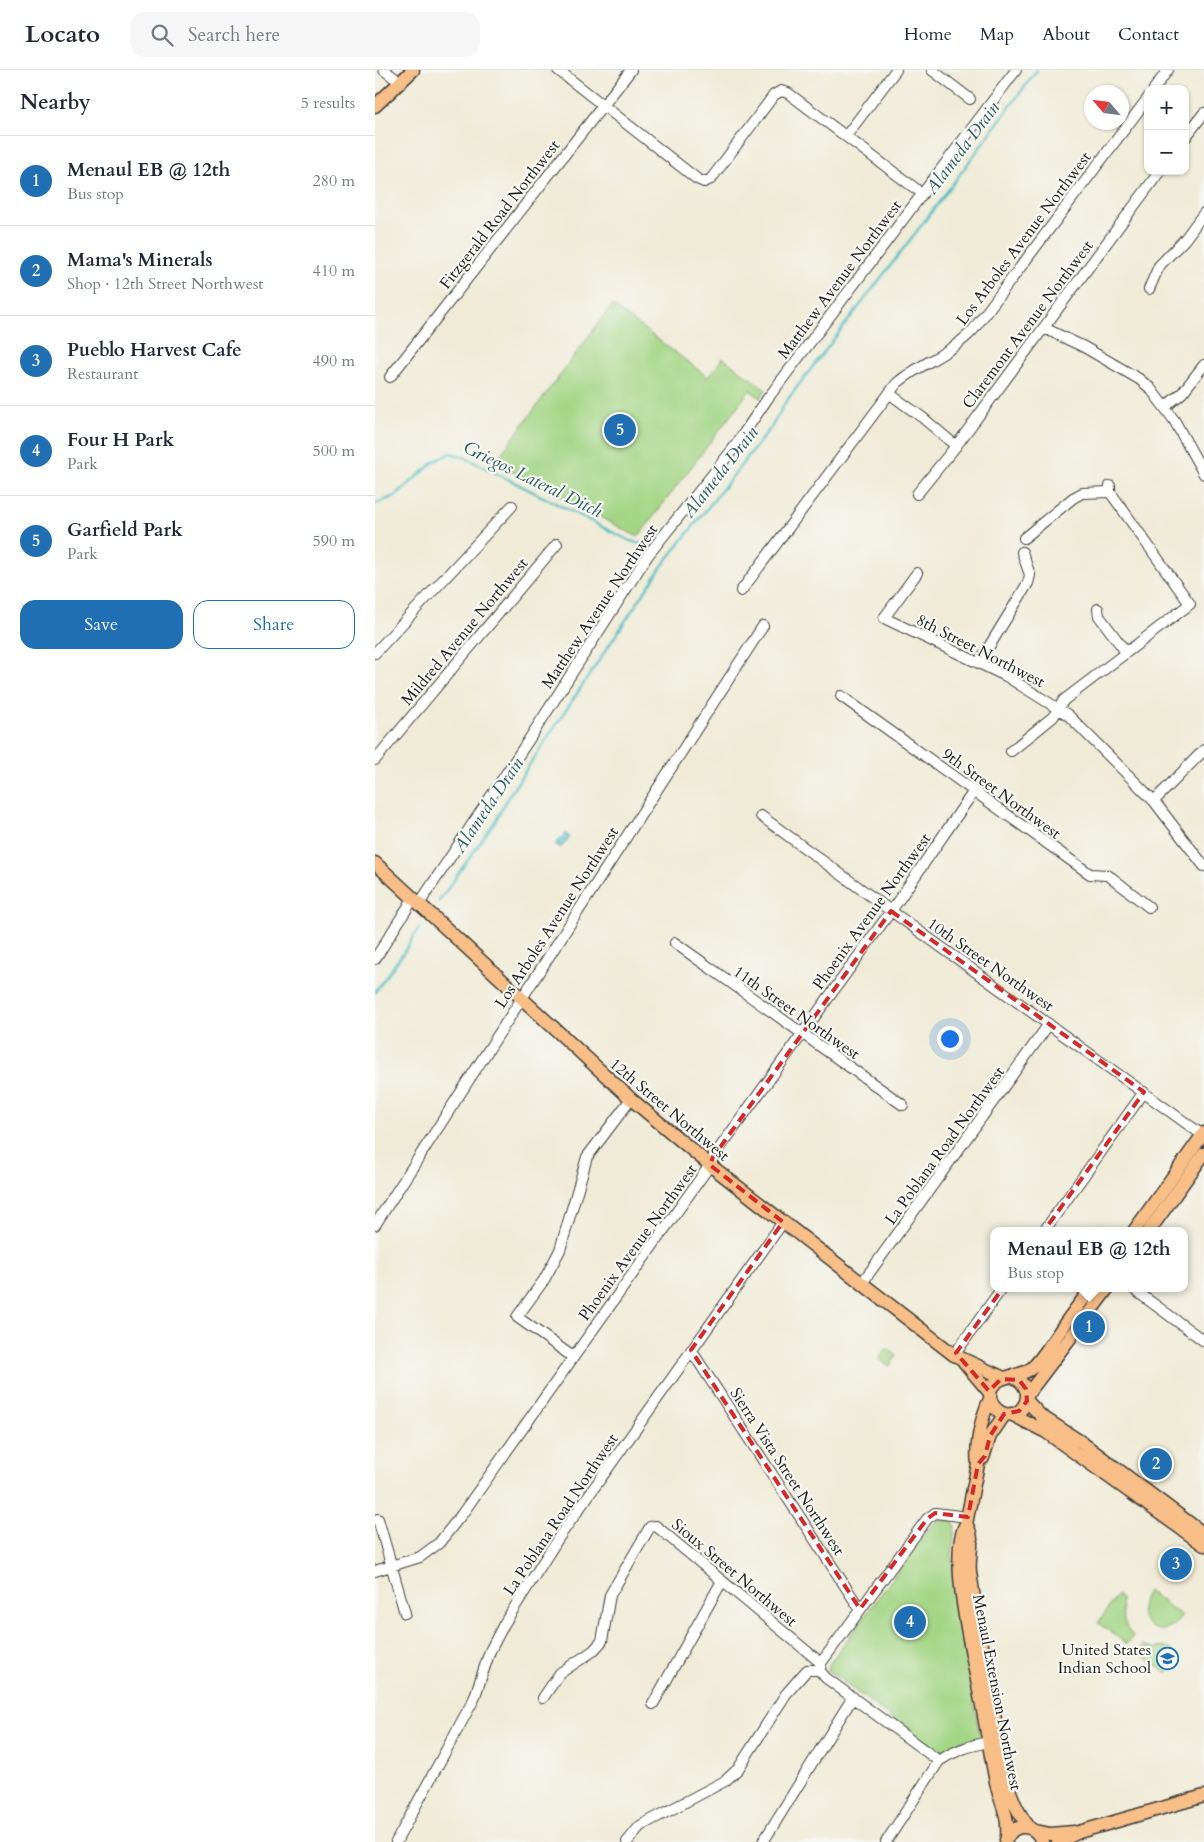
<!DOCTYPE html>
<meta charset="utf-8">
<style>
:root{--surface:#fff;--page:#f6f6f7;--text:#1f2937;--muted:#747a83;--line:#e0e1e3;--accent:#1f6fb2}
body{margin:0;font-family:Cardo,serif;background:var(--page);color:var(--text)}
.controls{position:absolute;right:15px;top:15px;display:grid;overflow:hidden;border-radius:10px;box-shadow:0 1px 4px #0004}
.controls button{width:45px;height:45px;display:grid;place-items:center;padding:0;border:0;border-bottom:1px solid var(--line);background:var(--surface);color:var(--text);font:25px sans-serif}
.compass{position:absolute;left:709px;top:15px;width:45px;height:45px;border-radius:50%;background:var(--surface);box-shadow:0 1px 4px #0004;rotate:298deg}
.you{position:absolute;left:574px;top:968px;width:18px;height:18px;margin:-12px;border:4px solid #fff;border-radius:50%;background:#1a73e8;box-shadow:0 0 0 8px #1a73e833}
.badge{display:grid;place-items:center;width:32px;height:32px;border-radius:50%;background:var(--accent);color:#fff;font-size:16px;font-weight:700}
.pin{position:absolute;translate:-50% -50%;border:2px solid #fff;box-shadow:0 1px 5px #0006}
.popup{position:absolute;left:615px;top:1157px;width:198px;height:65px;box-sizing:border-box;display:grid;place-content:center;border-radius:10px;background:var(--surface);filter:drop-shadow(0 1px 4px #0005);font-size:16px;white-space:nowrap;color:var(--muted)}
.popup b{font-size:19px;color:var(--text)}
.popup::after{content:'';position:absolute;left:50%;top:100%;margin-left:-10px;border:10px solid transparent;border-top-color:var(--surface)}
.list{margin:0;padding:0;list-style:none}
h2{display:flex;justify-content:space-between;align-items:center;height:65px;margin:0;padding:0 20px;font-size:21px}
h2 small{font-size:16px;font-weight:400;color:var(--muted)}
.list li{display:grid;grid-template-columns:32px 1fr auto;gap:15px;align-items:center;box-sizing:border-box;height:90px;padding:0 20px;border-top:1px solid var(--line)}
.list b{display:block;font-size:19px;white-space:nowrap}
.list p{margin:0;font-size:16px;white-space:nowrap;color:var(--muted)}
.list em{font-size:16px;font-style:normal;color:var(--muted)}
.actions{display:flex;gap:10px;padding:15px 20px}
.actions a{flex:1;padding:11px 0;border:1px solid var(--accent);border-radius:15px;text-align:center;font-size:18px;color:var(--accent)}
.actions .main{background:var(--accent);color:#fff}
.icon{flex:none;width:28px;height:28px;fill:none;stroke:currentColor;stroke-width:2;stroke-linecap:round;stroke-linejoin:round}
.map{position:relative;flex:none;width:829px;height:1772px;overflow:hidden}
header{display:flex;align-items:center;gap:30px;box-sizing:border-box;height:70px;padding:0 25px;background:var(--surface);border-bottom:1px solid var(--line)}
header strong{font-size:24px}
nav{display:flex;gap:28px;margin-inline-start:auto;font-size:18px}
.search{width:350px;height:45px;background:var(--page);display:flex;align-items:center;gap:12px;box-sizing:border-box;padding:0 18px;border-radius:15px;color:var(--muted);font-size:19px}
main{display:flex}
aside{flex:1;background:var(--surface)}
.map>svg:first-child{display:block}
.green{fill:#a3d584;stroke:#607850}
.water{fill:#4ab9c2;stroke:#336a6f}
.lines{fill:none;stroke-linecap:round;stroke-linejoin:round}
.stream{stroke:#4ab9c2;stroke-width:2.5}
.minor-casing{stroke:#3c3b38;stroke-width:12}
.major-casing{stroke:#3c3b38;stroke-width:15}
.minor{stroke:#fff;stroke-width:10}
.major{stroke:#f7be88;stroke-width:12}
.marked{fill:none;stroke:#d62828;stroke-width:4;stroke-dasharray:10 6;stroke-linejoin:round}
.labels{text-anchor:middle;stroke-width:4.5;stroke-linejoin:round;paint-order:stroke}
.street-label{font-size:16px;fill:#1c1c1c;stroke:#f6f6f2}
.poi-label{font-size:16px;fill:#1c1c1c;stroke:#f6f6f2;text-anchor:end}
.water-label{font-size:18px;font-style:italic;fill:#2e5b5e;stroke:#f6f6f2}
</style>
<header>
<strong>Locato</strong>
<div class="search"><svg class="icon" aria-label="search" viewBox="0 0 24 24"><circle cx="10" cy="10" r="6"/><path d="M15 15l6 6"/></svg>Search here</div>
<nav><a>Home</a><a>Map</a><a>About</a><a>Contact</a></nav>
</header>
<main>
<aside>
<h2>Nearby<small>5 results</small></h2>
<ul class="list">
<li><span class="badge">1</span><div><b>Menaul EB @ 12th</b><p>Bus stop</p></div><em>280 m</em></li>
<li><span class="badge">2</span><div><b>Mama's Minerals</b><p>Shop · 12th Street Northwest</p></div><em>410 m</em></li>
<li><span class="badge">3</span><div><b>Pueblo Harvest Cafe</b><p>Restaurant</p></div><em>490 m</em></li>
<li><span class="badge">4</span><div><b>Four H Park</b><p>Park</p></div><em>500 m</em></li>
<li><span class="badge">5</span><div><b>Garfield Park</b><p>Park</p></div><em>590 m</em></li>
</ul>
<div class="actions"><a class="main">Save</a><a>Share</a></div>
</aside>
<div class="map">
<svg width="829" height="1772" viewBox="0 0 829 1772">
<rect width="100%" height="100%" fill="#f6f6f2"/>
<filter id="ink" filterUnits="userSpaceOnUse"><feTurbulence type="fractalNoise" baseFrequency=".02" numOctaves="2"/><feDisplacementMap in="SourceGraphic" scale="10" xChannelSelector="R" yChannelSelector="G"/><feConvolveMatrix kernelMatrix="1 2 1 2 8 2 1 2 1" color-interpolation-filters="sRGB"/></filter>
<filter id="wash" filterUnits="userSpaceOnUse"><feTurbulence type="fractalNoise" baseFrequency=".0096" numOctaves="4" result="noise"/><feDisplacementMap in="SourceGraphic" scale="20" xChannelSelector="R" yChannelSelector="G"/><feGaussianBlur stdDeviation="1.12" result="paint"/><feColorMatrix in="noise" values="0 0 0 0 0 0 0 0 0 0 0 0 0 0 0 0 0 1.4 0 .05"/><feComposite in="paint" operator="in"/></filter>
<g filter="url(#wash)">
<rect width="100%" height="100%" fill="#efebd6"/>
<!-- green -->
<path class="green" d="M237,235L333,307L348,288L391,320L385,328L375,320L263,467L120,392Z
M510,1279H513L521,1285L515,1296L504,1290Z
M565,1450L578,1452L580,1456L577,1483L578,1510L605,1666L602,1669L582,1672L564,1683L452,1600L455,1593L557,1455Z
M773,1521L807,1546C803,1551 799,1557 793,1559C780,1564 765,1552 766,1539C766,1532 770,1527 773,1521Z
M742,1525L746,1529C747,1545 748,1554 758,1566L752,1574L723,1553Z
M768,1575L780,1578L793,1577L805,1587L792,1603L763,1582Z"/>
<!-- water -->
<path class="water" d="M190,763L195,767L186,778L180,774Z"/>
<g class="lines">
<!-- stream -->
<path class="stream" d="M0,434L20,426L60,391L76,383L89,387L255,471L266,474L273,470L283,459
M64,831L121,750L133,727L287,496L397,356L410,333L568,127L662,0
M0,922L29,882L44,858"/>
</g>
</g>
<g filter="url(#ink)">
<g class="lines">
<defs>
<path id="minor" d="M9,0L25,12
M183,0L322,109L329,112L336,109L399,25L406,21L413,23L541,119
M557,0L595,29
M779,19L793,0
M471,66L521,0
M810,68L829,43
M774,219L784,196L810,169L829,143
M669,258L709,277L764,309L775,318L799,350L829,404
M15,307L256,0
M515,324L548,348L581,376
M790,337L807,323L829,295
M542,424L581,376L785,101
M649,468L698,428L707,423L735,422
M542,503L509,548L631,606L693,645L779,731L829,796
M366,521L522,313C546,293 577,283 598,260L773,28
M723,539L724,546L751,582
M0,583L137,436
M604,593L653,513L655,505L647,482
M466,626L715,804L732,805L737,808L774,837
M636,681L678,647L689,630L815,534L735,422V416
M0,690L182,474
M779,731L829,680
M386,746L516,841L829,1066
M44,834L153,671L273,485L358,379L393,328L641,0
M300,873L528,1035
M0,889L38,829
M0,1155L388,556
M669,1161L769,1022
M487,1213L674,954
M757,1218L829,1271
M316,1280L485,1539
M579,1285L627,1218
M198,1287L142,1247L169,1210L185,1180L212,1087L256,1029
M3,1449L30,1543
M0,1501L45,1487L64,1473L87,1444L335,1095L339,1086L516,841L599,721
M445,1599L446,1593L552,1449L560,1443L593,1447
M444,1600L451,1608L564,1691
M168,1628L185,1603L218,1581L227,1571L235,1525L275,1457L281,1456L446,1593
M278,1634L347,1511
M21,1772L99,1629L115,1581L129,1554L184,1467L408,1152
M252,1772L265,1756L350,1711L363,1699L411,1624L432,1600H444
M388,1772L478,1627
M511,1772L564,1691C580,1680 595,1676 613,1672"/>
<path id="major" d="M0,36L38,0
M0,793L256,1029L335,1095L579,1285L629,1308
M759,1161L829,1063
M774,1161L829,1084
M589,1292L615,1323
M638,1307C665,1319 648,1352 627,1343C617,1338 612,1327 617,1317C624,1304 645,1308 657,1298C668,1288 676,1273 685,1261C695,1246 706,1232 717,1218
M652,1325L733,1218
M615,1329C607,1345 600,1376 603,1394L591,1454C572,1485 599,1589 605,1626C611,1654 615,1683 621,1712C625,1734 634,1742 632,1767
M652,1331L666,1346L706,1372L829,1464
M636,1344L671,1362L829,1475
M608,1388L615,1366L630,1344
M591,1454C601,1468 593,1486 595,1502C601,1543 608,1583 616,1623C623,1665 626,1723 654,1757
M661,1761L675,1764L699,1762
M631,1770C639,1751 661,1754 667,1772
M683,1772L704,1762L829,1726"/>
</defs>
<!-- minor casing -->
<use href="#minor" class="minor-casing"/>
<!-- major casing -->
<use href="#major" class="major-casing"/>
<!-- minor -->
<use href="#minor" class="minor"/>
<!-- major -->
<use href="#major" class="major"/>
</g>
</g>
<!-- marked area -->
<path class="marked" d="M516,841L769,1022L581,1283L614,1321L626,1309L644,1310L651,1319L652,1331L644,1341L629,1344L615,1366L610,1386L603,1394L593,1447L560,1443L552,1449L485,1539L316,1280L408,1152L335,1095L338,1087Z"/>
<!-- icons -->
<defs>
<symbol id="school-ring" viewBox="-11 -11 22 22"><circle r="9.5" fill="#f6f6f2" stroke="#1f6fb2" stroke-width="1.5"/><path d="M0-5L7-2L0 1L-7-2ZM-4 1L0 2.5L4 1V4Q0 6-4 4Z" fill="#1f6fb2"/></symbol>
</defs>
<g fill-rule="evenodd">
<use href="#school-ring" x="780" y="1576" width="25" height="25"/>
</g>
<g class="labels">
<!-- street labels -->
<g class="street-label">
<text transform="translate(124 144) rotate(-52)" y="6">Fitzgerald Road Northwest</text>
<text transform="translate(648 168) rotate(-53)" y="6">Los Arboles Avenue Northwest</text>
<text transform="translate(464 209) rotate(-53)" y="6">Matthew Avenue Northwest</text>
<text transform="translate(652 254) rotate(-53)" y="6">Claremont Avenue Northwest</text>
<text transform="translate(224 536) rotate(-56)" y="6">Matthew Avenue Northwest</text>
<text transform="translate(89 561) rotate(-50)" y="6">Mildred Avenue Northwest</text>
<text transform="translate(606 580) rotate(27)" y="6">8th Street Northwest</text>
<text transform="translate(627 723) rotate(36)" y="6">9th Street Northwest</text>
<text transform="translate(496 841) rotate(-54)" y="6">Phoenix Avenue Northwest</text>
<text transform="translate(181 847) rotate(-57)" y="6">Los Arboles Avenue Northwest</text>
<text transform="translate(616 894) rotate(35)" y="6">10th Street Northwest</text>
<text transform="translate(422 942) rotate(35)" y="6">11th Street Northwest</text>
<text transform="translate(295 1039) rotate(40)" y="6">12th Street Northwest</text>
<text transform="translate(569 1075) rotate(-54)" y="6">La Poblana Road Northwest</text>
<text transform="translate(262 1172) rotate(-54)" y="6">Phoenix Avenue Northwest</text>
<text transform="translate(413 1401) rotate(57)" y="6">Sierra Vista Street Northwest</text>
<text transform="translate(185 1444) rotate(-56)" y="6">La Poblana Road Northwest</text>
<text transform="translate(360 1502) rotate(40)" y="6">Sioux Street Northwest</text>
<text transform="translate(623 1622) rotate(79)" y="6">Menaul Extension Northwest</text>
</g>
<!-- poi labels -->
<g class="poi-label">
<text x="776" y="1585">United States<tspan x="776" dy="18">Indian School</tspan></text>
</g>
<!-- water labels -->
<g class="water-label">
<text transform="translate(587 78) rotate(-53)" y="6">Alameda Drain</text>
<text transform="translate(345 402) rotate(-52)" y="6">Alameda Drain</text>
<text transform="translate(158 409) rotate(26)" y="6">Griegos Lateral Ditch</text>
<text transform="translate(113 735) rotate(-56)" y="6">Alameda Drain</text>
</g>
</g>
</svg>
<div class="controls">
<button>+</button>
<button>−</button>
</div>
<svg class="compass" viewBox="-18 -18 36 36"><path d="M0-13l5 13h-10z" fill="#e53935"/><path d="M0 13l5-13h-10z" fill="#747a83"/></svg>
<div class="you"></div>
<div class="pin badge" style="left:714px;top:1257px">1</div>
<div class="popup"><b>Menaul EB @ 12th</b>Bus stop</div>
<div class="pin badge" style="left:781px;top:1394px">2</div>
<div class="pin badge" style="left:801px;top:1494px">3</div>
<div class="pin badge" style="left:535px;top:1552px">4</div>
<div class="pin badge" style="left:245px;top:360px">5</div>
</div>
</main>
